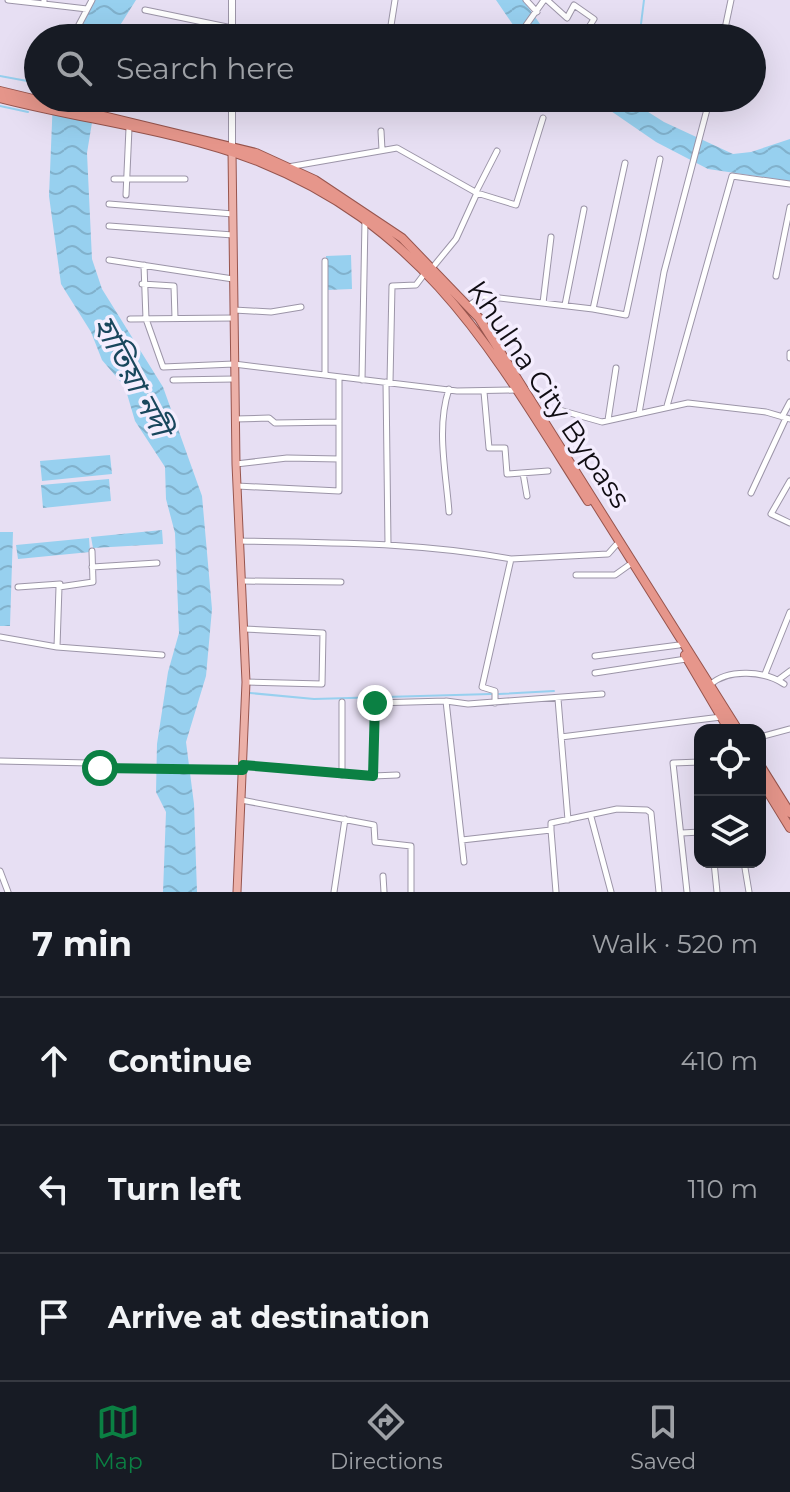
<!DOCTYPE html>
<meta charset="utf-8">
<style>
:root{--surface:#171b24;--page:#20242c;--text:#f1f3f6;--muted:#9ea1a6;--line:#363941;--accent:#0b8043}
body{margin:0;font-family:Montserrat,"Noto Sans Bengali",sans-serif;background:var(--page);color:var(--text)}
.controls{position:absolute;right:24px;bottom:24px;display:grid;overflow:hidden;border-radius:16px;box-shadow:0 8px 32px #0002}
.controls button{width:72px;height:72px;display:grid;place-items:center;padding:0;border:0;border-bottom:2px solid var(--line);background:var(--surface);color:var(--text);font:40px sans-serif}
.stop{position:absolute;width:24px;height:24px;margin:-18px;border:6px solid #0b8043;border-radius:50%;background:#fff}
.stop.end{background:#0b8043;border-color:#fff;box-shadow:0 2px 8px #0008}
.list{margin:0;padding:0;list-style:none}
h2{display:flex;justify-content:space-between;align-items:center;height:104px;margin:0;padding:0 32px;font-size:34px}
h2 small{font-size:26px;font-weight:400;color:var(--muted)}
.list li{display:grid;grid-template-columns:52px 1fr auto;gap:24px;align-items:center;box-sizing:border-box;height:128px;padding:0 32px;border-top:2px solid var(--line)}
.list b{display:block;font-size:30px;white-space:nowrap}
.list em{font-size:26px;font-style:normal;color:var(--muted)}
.icon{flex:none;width:44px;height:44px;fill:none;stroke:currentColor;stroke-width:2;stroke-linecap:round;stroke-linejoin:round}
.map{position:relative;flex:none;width:790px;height:892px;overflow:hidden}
.search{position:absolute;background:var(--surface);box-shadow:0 8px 32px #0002;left:24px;right:24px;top:24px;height:88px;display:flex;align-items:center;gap:20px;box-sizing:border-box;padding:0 28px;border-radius:44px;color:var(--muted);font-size:30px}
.sheet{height:488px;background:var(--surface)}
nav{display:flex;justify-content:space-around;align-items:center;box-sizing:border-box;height:112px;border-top:2px solid var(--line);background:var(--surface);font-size:22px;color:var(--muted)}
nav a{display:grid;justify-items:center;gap:4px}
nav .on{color:var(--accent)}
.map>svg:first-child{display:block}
.water{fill:url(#water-waves)}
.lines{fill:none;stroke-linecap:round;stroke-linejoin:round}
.stream{stroke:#97d0ef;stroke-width:2}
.minor-casing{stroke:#9c95a8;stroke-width:7}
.tertiary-casing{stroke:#9c95a8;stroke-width:8}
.primary-casing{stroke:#97554e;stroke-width:9}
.trunk-casing{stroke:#97554e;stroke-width:10}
.minor{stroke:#fff;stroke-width:5}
.tertiary{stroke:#fff;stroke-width:6}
.primary{stroke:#ecb0a8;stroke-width:7}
.trunk{stroke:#e6968b;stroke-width:8}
.route{stroke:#0b8043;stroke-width:10}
.labels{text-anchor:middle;stroke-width:7;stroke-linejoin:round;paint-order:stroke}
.street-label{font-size:28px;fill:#100d13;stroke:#f4edfe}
.water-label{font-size:30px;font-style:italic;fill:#19475d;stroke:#f4edfe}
</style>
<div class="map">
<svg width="790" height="892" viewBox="0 0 790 892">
<defs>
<pattern id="water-waves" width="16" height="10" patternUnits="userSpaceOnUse" patternTransform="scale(2)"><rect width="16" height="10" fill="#97d0ef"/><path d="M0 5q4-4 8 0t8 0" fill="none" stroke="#81b1cc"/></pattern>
</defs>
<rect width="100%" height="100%" fill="#e7dff3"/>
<!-- water -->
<path class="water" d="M95,0H136L112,38H75Z
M496,0H523L550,38H522Z
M53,98H96L87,153L92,259L102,289L163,387L202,496L212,609L206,676L186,742L194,804L197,892H163L166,812L156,792L157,744L168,672L179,633L175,533L166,499L165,467L135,421L125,387L102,360L91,332L61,284L49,196Z
M592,98H626L664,122L733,154L751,152L790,139V181L708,169L656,142Z
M351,255L352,289L327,290L326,256Z
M110,455L112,474L42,481L40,461Z
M109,479L111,501L43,508L41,485Z
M162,530L163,544L93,548L91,537Z
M0,532H13L10,626H0Z
M89,538L90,552L18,559L16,545Z"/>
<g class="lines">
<!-- stream -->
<path class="stream" d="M634,38L641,24L644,0
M0,76L38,83
M0,106L28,112
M250,693L314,699L491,694
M499,694L554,691"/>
<defs>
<path id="minor" d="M8,0L44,4V0
M526,0L537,12
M547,0L567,18L574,5L594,19L582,38
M44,4L87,9
M145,10L232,28
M72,38L92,0
M389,38L395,0
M517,38L544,0
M723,38L731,0
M381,131L382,150
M288,167L397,148L477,193
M114,179H185
M476,192L497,151
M126,195L129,128
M109,204L233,214
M109,226L233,235
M109,260L233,279
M144,265L146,319L163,367L234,364L457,391L516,390
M433,267L456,239L477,193L516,205L543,118
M776,276L790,207
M142,284L174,286L175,318
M543,303L551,237
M565,305L584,209
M468,306L483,296L593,309L625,163
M593,309L626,315L660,159
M234,310L271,312L301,307
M130,319L234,318
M790,353V358
M325,375V261
M173,380L234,379
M362,380L365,221
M386,382L388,544
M390,382L392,286L416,285L425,273
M449,389C436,428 446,472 449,512
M484,392L489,448H505L507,474L548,471
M667,406L732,176L790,184
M639,413L664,272L710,98
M542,416L556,409L602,422L688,403L766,412L790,419
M782,417L790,402
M235,419L269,418L275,423L339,422
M608,420L616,368
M236,464L287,458L339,459
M523,473L527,496
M790,481L771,514L790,523
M237,486L339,491V377
M751,493L786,418
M240,541C332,543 421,542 511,559
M92,567L157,563
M576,575H615L629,565
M242,581L341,582
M18,587L60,584
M244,629L323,633L322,684L246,682
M0,637L57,647L162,655
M57,647L59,587L93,582L92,551
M595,656L679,645
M595,673L686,659
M765,674L790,612
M778,680L790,671
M710,685C728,668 765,671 784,684
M558,699L568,820
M446,701L464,862
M495,703V691L482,687L511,559L608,554L616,545
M561,737L721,717
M760,737L790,729
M0,761L89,763L100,768L243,770
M243,765L373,776
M342,775V702
M397,775L373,776L375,703L446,701L468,704L602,694
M241,800L374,825L375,842L411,846V892
M591,817L611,892
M551,830L556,892
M682,833L700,832
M462,840L551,830V823L617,809L647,810L651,813L659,892
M714,862L717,892
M745,868L749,892
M0,871L8,892
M383,876L384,892
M334,892L345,819
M687,892L673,763L700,762"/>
<path id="tertiary" d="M232,38V0
M232,98V145"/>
<path id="primary" d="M232,151L236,464L246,682L237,892"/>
<path id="trunk" d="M0,91L256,153L315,180L402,238L479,318L738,730
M0,98C85,120 178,130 260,162C429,230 496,357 588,501
M685,655L729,730
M760,765L790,813
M760,779L790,828"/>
</defs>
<!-- minor casing -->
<use href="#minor" class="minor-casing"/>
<!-- tertiary casing -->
<use href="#tertiary" class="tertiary-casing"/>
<!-- primary casing -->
<use href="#primary" class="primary-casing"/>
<!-- trunk casing -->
<use href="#trunk" class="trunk-casing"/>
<!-- minor -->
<use href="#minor" class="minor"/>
<!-- tertiary -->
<use href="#tertiary" class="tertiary"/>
<!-- primary -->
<use href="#primary" class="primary"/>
<!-- trunk -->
<use href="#trunk" class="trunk"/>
</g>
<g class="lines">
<!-- route -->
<path class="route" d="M100,768L243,770V765L373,776L375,703"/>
</g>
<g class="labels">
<!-- street labels -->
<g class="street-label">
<text transform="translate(549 394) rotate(56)" y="10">Khulna City Bypass</text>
</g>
<!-- water labels -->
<g class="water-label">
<text transform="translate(132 376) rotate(62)" y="10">হাতিয়া নদী</text>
</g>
</g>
</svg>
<div class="controls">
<button><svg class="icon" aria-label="locate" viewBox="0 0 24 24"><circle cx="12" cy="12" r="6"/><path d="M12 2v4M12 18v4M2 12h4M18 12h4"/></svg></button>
<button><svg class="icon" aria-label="layers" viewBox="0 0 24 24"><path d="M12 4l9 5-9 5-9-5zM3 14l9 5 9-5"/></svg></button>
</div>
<div class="stop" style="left:100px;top:768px"></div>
<div class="stop end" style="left:375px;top:703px"></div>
<div class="search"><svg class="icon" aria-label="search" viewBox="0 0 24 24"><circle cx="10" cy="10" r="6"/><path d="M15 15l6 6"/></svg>Search here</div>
</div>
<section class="sheet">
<h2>7 min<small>Walk · 520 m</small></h2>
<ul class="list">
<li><svg class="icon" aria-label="ahead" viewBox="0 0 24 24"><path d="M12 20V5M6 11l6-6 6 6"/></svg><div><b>Continue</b></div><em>410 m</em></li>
<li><svg class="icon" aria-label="left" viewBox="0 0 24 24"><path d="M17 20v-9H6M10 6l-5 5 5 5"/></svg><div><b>Turn left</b></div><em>110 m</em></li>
<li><svg class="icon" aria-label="arrive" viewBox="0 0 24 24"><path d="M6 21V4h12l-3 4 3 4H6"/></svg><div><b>Arrive at destination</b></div></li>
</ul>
</section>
<nav>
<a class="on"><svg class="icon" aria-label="map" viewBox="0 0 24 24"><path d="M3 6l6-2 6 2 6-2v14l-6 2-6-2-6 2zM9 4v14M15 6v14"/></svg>Map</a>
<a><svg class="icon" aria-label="directions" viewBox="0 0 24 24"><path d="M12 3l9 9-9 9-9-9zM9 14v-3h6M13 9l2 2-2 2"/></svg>Directions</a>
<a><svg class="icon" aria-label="saved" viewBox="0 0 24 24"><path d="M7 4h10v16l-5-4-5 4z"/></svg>Saved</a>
</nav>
